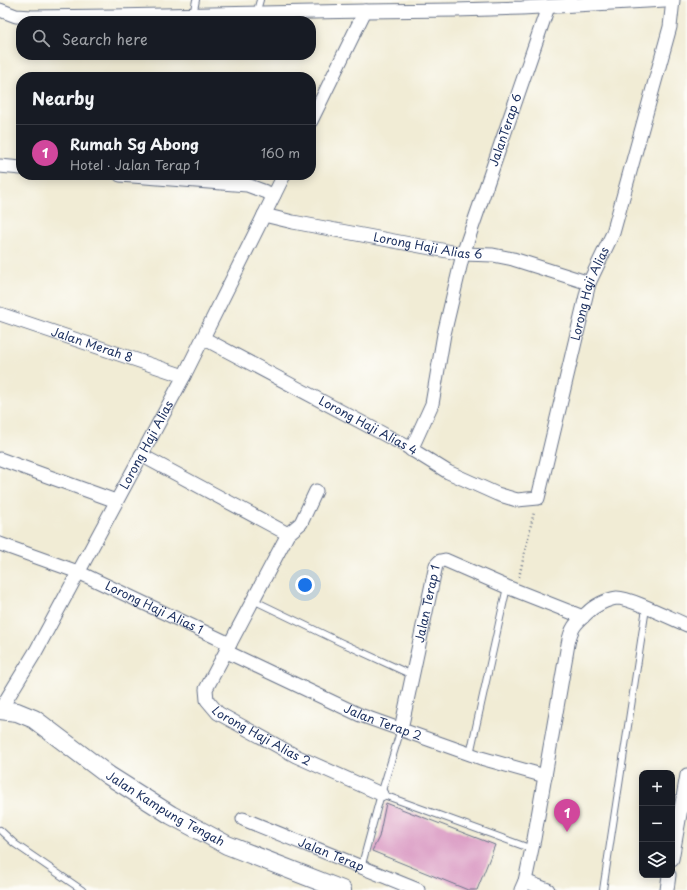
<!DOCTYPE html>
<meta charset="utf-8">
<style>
:root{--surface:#171b24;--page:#242831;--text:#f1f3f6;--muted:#9ea1a6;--line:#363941;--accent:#b45309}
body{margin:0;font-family:"Playpen Sans",sans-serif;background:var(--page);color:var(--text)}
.controls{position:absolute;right:12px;bottom:12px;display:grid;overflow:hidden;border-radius:8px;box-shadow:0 2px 10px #0003}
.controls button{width:36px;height:36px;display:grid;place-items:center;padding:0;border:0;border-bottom:1px solid var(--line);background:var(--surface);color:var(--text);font:20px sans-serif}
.you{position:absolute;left:305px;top:585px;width:14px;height:14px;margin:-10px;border:3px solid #fff;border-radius:50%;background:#1a73e8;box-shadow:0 0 0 6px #1a73e833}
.badge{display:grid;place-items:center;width:26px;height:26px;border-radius:50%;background:var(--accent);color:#fff;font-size:13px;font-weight:700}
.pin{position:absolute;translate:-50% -33px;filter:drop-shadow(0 1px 2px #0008)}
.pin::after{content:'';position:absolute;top:21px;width:14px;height:12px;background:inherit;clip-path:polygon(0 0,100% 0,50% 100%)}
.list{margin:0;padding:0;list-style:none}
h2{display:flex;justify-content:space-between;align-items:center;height:52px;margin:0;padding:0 16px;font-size:17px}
h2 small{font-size:13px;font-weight:400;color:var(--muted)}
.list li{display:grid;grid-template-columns:26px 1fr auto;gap:12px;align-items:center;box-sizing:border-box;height:56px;padding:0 16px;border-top:1px solid var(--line)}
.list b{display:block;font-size:15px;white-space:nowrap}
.list p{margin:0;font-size:13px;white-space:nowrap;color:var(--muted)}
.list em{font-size:13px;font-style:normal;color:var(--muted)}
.icon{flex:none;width:22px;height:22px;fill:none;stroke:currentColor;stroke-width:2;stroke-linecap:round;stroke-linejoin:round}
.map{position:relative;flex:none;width:687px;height:890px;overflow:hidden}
.search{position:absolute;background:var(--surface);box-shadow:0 2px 10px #0003;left:16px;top:16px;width:300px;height:44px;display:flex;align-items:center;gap:10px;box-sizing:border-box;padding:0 14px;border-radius:16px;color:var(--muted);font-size:15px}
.panel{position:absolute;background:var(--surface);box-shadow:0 2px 10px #0003;left:16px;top:72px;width:300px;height:108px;border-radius:16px}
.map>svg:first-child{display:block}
.building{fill:#db9dc5}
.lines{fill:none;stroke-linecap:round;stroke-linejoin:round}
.lane-casing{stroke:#667188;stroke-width:8}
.street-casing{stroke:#667188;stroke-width:15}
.secondary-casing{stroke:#667188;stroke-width:20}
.path{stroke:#667188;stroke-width:2.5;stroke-dasharray:1 3;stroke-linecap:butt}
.lane{stroke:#fff;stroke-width:6}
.street{stroke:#fff;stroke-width:13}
.secondary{stroke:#fff;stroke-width:18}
.labels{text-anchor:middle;stroke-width:3;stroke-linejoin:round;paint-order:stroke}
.street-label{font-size:12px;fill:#1b2f5e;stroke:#fdfcf7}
</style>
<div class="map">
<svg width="687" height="890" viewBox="0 0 687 890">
<rect width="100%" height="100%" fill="#fdfcf7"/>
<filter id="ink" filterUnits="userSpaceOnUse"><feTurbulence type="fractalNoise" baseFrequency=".025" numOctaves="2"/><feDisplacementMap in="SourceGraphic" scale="8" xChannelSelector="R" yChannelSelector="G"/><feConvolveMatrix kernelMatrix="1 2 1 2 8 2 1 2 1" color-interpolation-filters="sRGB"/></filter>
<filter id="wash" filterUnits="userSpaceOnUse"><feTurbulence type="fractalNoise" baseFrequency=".012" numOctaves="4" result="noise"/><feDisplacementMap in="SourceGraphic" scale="16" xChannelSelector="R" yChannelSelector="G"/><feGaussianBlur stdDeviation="0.9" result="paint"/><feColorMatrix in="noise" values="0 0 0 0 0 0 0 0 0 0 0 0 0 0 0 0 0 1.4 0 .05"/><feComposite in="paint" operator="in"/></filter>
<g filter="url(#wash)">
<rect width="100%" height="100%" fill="#f1ecd5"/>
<g id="blocks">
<!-- building -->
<path class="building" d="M386,803L495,845L477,890H468L372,851L379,837Z"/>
</g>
</g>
<g filter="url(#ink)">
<use href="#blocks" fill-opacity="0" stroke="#667188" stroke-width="1"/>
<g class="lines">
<defs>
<path id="lane" d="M256,14L260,0
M193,15L196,0
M253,600L340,642L412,675
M470,754L507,587
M381,794L532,849
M0,830L15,844L82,890
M361,868L381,794L401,729
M603,890L646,608"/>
<g id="street">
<path d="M0,10L16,16L32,17L113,16L365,11L456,10L522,8L665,0"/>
<path d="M311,121L365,11"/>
<path d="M0,166L21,168"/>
<path d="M120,175L247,185L274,195"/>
<path id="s1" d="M264,215L293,222L463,254L493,255L513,259L589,283"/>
<path id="s2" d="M0,314L184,376"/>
<path id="s3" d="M203,338L406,446L448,472L497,494L517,500L538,498L589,283L613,233L670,27L673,0"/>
<path id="s4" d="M411,450L432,404L444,334L463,254L548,7"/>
<path d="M141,455L288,534"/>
<path d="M0,459L116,501"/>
<path id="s5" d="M316,491L301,523L288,534L206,689L207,700L218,713L296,756L381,794"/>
<path id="s6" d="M0,544L78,572L230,644"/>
<path id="s7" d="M227,652L360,715L481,758L545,776"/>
<path id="s8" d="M0,710L36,651L184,376L284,175"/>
<path id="s9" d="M401,729L436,565L440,561L445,560L507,587L583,617"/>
<path id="s10" d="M243,819L418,890"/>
<path d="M672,859L687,775"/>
<path d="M525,881L548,890"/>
<path d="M521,890L525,881L534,839L568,644C571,628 575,624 587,613C594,606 607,599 617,598C631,598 672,619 687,625"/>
<path d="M667,890L669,875"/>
</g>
<g id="secondary">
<path id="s11" d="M0,710L17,712L34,719L108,775L171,815L227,845L342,890"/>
</g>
</defs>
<!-- lane casing -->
<use href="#lane" class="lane-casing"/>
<!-- street casing -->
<use href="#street" class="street-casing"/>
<!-- secondary casing -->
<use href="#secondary" class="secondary-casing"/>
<!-- path -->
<path class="path" d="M519,577L534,512"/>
<!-- lane -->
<use href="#lane" class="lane"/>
<!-- street -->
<use href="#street" class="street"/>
<!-- secondary -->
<use href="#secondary" class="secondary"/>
</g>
</g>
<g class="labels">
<!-- street labels -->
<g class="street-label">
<text dy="4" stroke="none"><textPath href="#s4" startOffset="335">JalanTerap 6</textPath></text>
<text dy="4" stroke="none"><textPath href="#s1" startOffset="167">Lorong Haji Alias 6</textPath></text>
<text dy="4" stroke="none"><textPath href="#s3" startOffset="586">Lorong Haji Alias</textPath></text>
<text dy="4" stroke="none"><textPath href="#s2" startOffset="97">Jalan Merah 8</textPath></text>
<text dy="4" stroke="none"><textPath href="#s3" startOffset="187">Lorong Haji Alias 4</textPath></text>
<text dy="4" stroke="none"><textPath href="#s8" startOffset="303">Lorong Haji Alias</textPath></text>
<text dy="4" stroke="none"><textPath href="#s9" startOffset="128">Jalan Terap 1</textPath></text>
<text dy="4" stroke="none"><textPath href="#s6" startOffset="167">Lorong Haji Alias 1</textPath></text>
<text dy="4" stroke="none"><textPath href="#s7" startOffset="171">Jalan Terap 2</textPath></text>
<text dy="4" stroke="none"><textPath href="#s5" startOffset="305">Lorong Haji Alias 2</textPath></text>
<text dy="4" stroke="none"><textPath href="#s11" startOffset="195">Jalan Kampung Tengah</textPath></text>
<text dy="4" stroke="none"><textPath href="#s10" startOffset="95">Jalan Terap</textPath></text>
</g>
</g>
</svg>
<div class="controls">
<button>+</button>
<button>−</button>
<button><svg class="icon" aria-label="layers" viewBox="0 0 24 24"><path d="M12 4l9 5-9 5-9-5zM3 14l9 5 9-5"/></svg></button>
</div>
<div class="you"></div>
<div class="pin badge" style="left:567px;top:832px;background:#d1479c">1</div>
<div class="search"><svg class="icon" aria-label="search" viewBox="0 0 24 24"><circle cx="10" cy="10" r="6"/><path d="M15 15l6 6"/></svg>Search here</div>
<section class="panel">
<h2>Nearby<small></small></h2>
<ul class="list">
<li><span class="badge" style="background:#d1479c">1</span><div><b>Rumah Sg Abong</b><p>Hotel · Jalan Terap 1</p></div><em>160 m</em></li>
</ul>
</section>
</div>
